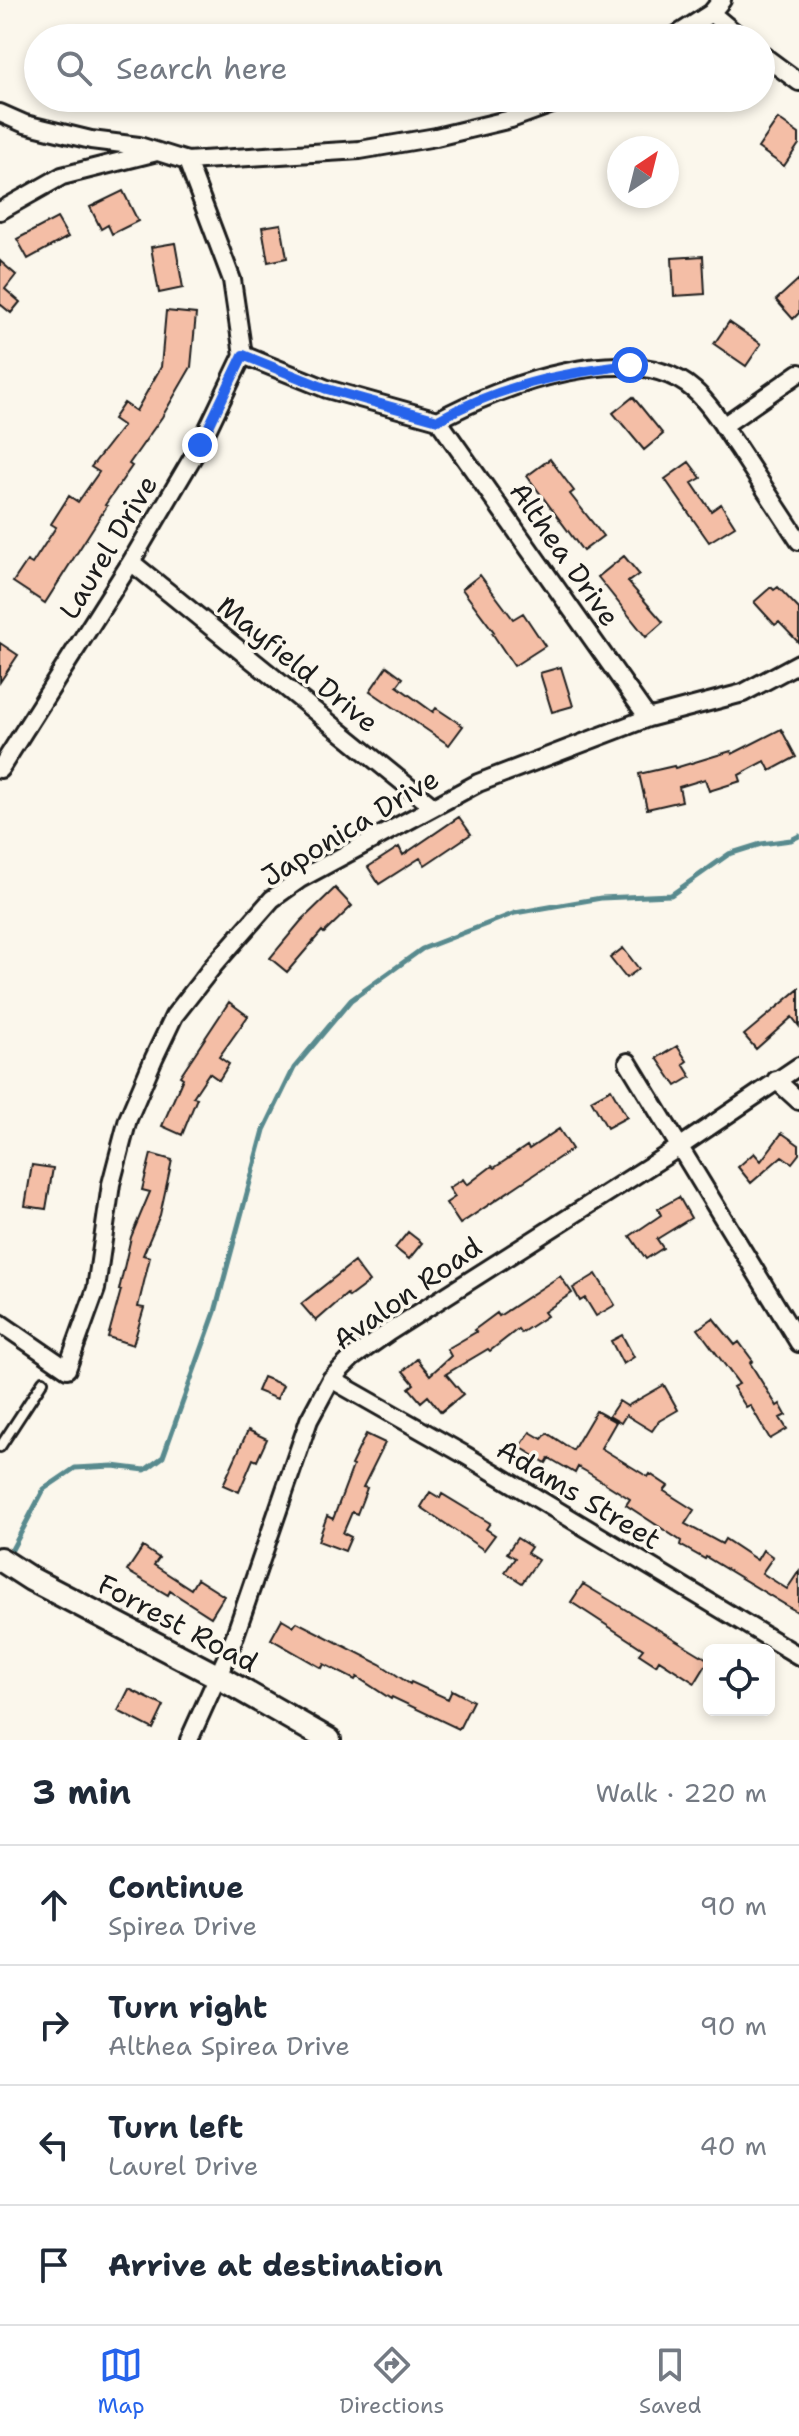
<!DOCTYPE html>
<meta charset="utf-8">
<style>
:root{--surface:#fff;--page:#f2f2f3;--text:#1f2937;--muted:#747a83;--line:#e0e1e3;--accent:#2563eb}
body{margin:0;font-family:"Shantell Sans",sans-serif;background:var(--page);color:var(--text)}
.controls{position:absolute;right:24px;bottom:24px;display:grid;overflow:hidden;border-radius:12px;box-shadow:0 4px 12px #0003}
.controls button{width:72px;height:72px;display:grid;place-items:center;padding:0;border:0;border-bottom:2px solid var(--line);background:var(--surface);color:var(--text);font:40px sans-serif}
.compass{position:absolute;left:607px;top:136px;width:72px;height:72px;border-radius:50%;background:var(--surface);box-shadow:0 4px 12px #0003;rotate:35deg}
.stop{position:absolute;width:24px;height:24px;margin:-18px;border:6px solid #2563eb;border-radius:50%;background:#fff}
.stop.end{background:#2563eb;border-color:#fff;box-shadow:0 2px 8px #0008}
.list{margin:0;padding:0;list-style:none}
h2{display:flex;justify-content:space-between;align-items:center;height:104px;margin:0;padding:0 32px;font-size:34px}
h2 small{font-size:26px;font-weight:400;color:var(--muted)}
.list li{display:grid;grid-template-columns:52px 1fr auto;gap:24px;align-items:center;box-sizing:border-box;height:120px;padding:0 32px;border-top:2px solid var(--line)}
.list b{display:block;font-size:30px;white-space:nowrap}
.list p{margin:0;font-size:26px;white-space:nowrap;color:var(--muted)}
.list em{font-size:26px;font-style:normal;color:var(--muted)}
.icon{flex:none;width:44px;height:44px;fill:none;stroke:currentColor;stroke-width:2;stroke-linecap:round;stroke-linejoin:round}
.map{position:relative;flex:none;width:799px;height:1740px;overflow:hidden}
.search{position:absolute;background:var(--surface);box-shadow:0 4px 12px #0003;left:24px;right:24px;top:24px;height:88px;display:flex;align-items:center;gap:20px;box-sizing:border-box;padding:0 28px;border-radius:44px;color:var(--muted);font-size:30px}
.sheet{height:584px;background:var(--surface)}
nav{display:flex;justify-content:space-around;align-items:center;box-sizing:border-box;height:112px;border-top:2px solid var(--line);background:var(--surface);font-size:22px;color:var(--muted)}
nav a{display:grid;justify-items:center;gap:4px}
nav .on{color:var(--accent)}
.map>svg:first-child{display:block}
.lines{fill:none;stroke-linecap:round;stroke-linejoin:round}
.stream{stroke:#598a8e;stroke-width:5}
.building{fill:#f4bea6;stroke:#1c1c1c;stroke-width:2}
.lane-casing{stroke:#1c1c1c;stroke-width:14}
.street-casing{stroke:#1c1c1c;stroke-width:22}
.secondary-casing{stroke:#1c1c1c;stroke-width:28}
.lane{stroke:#fbf7ec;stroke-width:8}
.street{stroke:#fbf7ec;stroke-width:16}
.secondary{stroke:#fbf7ec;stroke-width:22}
.route{stroke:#2563eb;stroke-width:10}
.labels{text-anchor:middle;stroke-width:7;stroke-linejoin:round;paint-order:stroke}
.street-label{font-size:28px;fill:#1c1c1c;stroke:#fbf7ec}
</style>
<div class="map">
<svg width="799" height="1740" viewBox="0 0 799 1740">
<rect width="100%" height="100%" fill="#fbf7ec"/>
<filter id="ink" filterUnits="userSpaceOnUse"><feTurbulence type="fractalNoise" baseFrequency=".0125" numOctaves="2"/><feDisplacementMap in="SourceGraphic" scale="16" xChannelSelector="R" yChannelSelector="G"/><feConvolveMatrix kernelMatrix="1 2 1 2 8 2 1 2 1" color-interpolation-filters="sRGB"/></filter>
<g filter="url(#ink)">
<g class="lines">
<!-- stream -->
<path class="stream" d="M8,1557L44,1489L75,1468L113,1466L145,1470L163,1457L215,1312L264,1130L294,1068L351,1000L422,949L515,913L601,898L671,895L729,854L761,844L791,840L799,836"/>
</g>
<!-- building -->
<path class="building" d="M778,119L799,134V144L784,166L758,148Z
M123,191L138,221L112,234L108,225L101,229L90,207Z
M57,218L68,237L28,259L17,239Z
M281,224L287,258L268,262L262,227Z
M175,243L183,288L159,293L151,247Z
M703,256L705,294L674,296L672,258Z
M0,261L16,275L5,289L20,302L11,313L0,304Z
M799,279V313L793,319L776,300Z
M166,311L196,314L191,367L162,417L129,464L132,466L105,505L107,506L45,603L13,582L27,561L32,564L56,527L51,524L69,496L78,502L99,472L91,467L123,426L113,419L124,403L136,411L161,367Z
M729,322L761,344L746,366L714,344Z
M633,397L663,434L644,450L613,413Z
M550,459L574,491L570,494L603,536L583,551L527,476Z
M689,462L701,478L692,483L711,511L721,504L735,526L709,542L665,479Z
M624,556L639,574L628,582L663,622L646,637L598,577Z
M480,575L513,619L523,613L545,646L514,666L492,633L494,632L462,589Z
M771,587L774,590L778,587L799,609V643L779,622L775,625L754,602Z
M0,643L18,655L0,682Z
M387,666L403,678L397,686L433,712L436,708L463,726L449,745L370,691Z
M561,667L573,706L552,712L540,673Z
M781,729L796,757L770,771L765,761L739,775L741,781L709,791L705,779L679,787L682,801L647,809L639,774L674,766L675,768L731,751L732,754Z
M459,817L471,834L425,865L420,858L379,884L368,867L399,847L403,855Z
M335,888L352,906L324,933L322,931L287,972L270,958L301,921Z
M623,948L639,969L626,978L610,958Z
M799,989V1026L792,1017L756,1049L744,1035Z
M229,1002L248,1016L219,1057L229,1064L219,1080L209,1073L193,1097L197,1098L182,1135L162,1126L183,1078L180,1076Z
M677,1046L687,1061L683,1064L691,1077L676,1086L657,1058Z
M611,1089L627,1117L607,1128L591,1100Z
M559,1129L572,1149L460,1224L446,1203L455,1197L449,1188L463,1179L467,1185L492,1166L494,1168L527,1146L529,1149Z
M782,1133L799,1145V1154L792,1163L782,1156L751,1183L738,1167L754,1153L761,1161Z
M151,1154L172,1160L160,1215L143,1255L150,1257L138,1307L144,1308L133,1345L108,1337L121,1290H119L131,1237L150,1192L142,1190Z
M32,1165L53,1168L46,1209L25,1206Z
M679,1197L691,1218L657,1239L663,1248L646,1259L630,1236L661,1215L658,1209Z
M408,1232L422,1243L409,1259L395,1248Z
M354,1262L369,1282L349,1297L347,1294L316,1321L301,1304Z
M596,1274L615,1305L596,1316L585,1298L580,1301L573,1288Z
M560,1276L572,1293L544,1312L547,1316L521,1333L518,1329L490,1351L488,1349L446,1374L463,1394L441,1412L428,1396L421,1402L409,1388L414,1384L403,1371L417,1359L430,1375L451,1356L447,1349L476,1332L474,1330L497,1313L499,1316Z
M713,1318L735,1345L739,1342L753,1361L750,1363L777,1406L780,1404L786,1415L780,1418L787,1429L770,1439L750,1405L746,1407L733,1387L739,1384L698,1329Z
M622,1335L634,1357L623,1364L611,1341Z
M263,1377L283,1385L277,1399L257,1391Z
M664,1385L678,1410L659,1421L652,1431L626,1415L621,1423L609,1416L619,1401L627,1406Z
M596,1411L616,1422L601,1448L648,1477L650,1474L668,1486L664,1491L694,1510L685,1524L722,1544L725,1539L757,1560L763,1550L773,1557L762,1573L787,1589L799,1571V1613L706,1557L705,1559L680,1545L681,1541L626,1505L630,1499L587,1472L578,1467L575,1473L549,1458L546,1463L520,1447L530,1432L542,1439L547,1433L573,1450Z
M248,1430L267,1439L257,1461L253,1459L239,1492L223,1485Z
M366,1434L385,1443L363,1487L367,1488L357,1514L352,1512L343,1533L351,1537L345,1551L318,1541L327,1516L333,1519L353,1466L351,1465Z
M430,1492L440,1498L442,1494L490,1523L486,1529L495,1535L484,1550L421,1507Z
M517,1538L531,1547L527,1553L538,1560L522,1583L505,1572L515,1558L507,1553Z
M143,1547L159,1558L154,1565L191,1589L197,1579L224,1596L211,1617L170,1591L168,1595L127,1571Z
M583,1584L709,1660L695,1683L659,1660L656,1665L639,1654L643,1649L571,1602Z
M282,1619L294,1626L297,1622L380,1664L410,1684L411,1682L448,1699L452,1690L473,1701L459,1729L392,1697L391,1699L357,1677L355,1680L324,1664L322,1668L271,1639Z
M129,1689L164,1706L153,1729L118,1711Z"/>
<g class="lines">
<defs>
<path id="lane" d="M0,1447L43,1381"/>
<path id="street" d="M711,13L741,38
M672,38L711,13L722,0
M761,54L799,82
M0,113L25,124L91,140L139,146L187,161L360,150L436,137L511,119L569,98
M0,211L62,176L157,152
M243,355L327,389L438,420
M438,420C500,386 632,336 694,390C711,405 725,429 738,448C758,479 779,510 799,541
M438,420L648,718
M723,426L799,373
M131,562L432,806
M0,769L131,562L200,445L243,355L232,280L187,161
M628,1062L799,1343
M776,1080L799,1101
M0,1323L67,1369L96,1289L111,1184L128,1119L154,1058L174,1016L214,965L272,899L300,879L478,783L648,718L743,693L799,663
M331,1379L465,1455L799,1656
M189,1740L231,1647L309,1420L331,1379L352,1358L389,1332L681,1146L799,1066"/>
<path id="secondary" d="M0,1559L31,1579L217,1676L329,1740"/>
</defs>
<!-- lane casing -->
<use href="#lane" class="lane-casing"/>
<!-- street casing -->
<use href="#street" class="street-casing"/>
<!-- secondary casing -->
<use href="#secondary" class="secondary-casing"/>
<!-- lane -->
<use href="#lane" class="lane"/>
<!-- street -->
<use href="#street" class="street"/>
<!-- secondary -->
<use href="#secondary" class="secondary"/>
</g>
</g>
<g class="lines" filter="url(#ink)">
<!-- route -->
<path class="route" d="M200,445L243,355L327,389L438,420C498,386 562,373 630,365"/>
</g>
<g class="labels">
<!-- street labels -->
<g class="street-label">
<text transform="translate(108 547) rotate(-59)" y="10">Laurel Drive</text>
<text transform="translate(565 554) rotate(55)" y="10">Althea Drive</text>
<text transform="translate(298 664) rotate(39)" y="10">Mayfield Drive</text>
<text transform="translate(350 827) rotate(-31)" y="10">Japonica Drive</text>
<text transform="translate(407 1293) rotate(-35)" y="10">Avalon Road</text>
<text transform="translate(579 1494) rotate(31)" y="10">Adams Street</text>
<text transform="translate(178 1623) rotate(28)" y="10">Forrest Road</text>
</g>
</g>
</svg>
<div class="controls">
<button><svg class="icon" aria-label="locate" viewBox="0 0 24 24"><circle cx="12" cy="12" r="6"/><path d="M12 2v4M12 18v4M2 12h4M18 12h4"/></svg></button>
</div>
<svg class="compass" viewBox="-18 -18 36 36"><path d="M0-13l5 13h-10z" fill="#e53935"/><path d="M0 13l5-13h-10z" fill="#747a83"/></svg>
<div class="stop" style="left:630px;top:365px"></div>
<div class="stop end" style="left:200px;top:445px"></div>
<div class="search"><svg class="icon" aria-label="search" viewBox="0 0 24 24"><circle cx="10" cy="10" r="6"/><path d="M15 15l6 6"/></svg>Search here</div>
</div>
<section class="sheet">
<h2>3 min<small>Walk · 220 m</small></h2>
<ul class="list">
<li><svg class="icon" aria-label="ahead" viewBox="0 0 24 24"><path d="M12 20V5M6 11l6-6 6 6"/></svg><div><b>Continue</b><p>Spirea Drive</p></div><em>90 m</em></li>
<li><svg class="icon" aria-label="right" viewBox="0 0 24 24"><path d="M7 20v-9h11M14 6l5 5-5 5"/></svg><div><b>Turn right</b><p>Althea Spirea Drive</p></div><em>90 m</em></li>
<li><svg class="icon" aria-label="left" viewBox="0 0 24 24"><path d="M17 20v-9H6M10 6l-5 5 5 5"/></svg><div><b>Turn left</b><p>Laurel Drive</p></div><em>40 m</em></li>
<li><svg class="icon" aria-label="arrive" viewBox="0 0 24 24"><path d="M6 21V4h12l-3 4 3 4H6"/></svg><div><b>Arrive at destination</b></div></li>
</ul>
</section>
<nav>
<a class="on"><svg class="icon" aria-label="map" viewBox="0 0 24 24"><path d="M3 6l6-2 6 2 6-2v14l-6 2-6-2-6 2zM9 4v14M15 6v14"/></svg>Map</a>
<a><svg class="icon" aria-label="directions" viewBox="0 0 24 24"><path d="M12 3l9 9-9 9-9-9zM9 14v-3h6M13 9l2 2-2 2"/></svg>Directions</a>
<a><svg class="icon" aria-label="saved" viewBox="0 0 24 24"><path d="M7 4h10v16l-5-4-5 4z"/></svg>Saved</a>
</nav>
